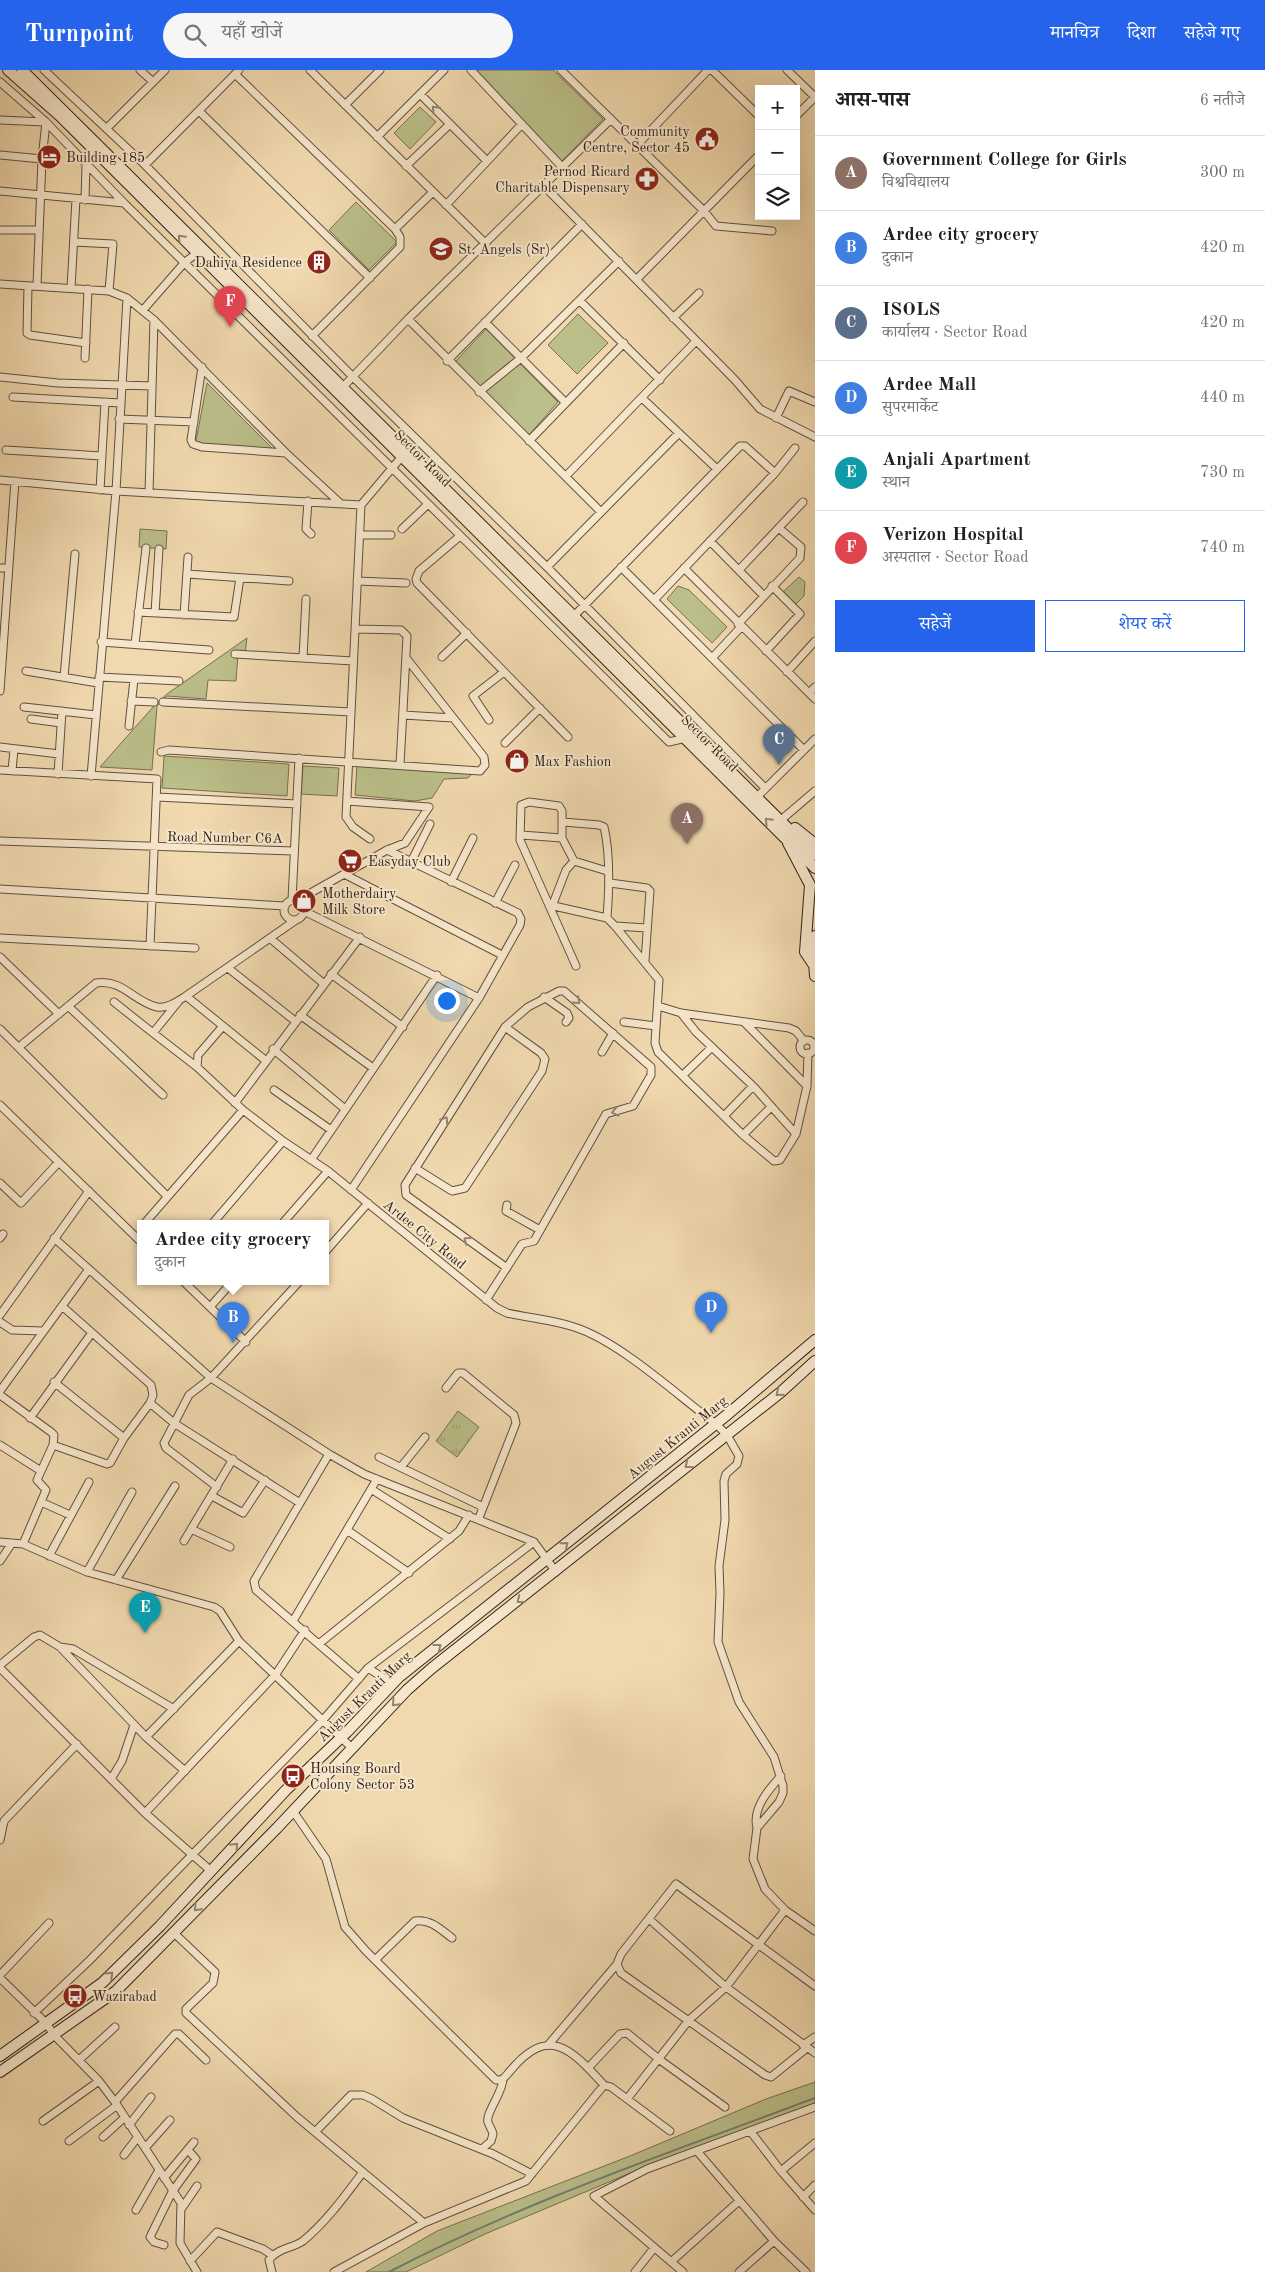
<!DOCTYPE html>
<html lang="hi">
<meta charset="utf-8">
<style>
:root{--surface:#fff;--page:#f6f6f6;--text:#202124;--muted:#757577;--line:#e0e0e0;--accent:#2563eb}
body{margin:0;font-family:"Old Standard TT","Noto Serif Devanagari",serif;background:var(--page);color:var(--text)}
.controls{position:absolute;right:15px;top:15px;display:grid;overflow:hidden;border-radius:0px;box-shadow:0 5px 20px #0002}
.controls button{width:45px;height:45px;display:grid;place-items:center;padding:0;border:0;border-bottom:1px solid var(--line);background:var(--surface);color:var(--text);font:25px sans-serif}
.you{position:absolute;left:446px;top:930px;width:18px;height:18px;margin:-12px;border:4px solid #fff;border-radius:50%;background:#1a73e8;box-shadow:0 0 0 8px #1a73e833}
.badge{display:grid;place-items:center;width:32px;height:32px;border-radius:50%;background:var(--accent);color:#fff;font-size:16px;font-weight:700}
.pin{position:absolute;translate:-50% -41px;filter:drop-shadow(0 1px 2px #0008)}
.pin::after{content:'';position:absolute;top:26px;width:18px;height:15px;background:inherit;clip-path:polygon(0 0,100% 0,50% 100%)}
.popup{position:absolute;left:137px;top:1150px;width:192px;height:65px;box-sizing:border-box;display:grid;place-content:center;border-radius:0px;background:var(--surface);filter:drop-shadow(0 1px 4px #0005);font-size:16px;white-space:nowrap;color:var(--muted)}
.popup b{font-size:19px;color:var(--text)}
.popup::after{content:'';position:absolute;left:50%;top:100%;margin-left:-10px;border:10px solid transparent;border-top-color:var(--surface)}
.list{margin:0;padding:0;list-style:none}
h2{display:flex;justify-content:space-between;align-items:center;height:65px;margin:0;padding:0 20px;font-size:21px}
h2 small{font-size:16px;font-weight:400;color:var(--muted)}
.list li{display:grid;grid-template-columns:32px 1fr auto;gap:15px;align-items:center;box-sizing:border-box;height:75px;padding:0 20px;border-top:1px solid var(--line)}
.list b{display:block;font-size:19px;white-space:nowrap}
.list p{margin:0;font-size:16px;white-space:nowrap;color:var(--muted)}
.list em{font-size:16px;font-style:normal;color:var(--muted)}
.actions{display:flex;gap:10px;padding:15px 20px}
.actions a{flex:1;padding:11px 0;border:1px solid var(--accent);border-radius:0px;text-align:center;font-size:18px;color:var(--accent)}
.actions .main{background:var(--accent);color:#fff}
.icon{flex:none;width:28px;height:28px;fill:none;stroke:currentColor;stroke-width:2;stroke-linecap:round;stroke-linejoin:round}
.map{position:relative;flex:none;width:815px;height:2202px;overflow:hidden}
header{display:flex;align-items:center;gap:30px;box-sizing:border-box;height:70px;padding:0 25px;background:var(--accent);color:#fff}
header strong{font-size:24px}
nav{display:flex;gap:28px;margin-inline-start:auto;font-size:18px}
.search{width:350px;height:45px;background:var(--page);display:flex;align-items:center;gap:12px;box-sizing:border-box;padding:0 18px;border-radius:28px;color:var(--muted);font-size:19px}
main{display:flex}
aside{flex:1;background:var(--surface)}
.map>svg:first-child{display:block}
.grass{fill:url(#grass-tufts);stroke:#767052}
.park{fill:#bbbf8a;stroke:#767052}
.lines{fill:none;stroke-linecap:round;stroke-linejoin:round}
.stream{stroke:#717d75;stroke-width:2}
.street-casing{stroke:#61503e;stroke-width:9}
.secondary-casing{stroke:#312219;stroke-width:12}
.street{stroke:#f6e6cb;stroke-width:7}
.secondary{stroke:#f6e6cb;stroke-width:10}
.oneway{stroke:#948472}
.labels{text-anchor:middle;stroke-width:4;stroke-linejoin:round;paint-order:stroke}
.poi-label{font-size:14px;fill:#312219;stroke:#f6e6cb;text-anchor:start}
.street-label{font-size:14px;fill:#312219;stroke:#f6e6cb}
</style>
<header>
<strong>Turnpoint</strong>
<div class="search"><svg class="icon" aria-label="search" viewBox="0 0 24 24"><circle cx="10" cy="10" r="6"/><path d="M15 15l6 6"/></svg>यहाँ खोजें</div>
<nav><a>मानचित्र</a><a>दिशा</a><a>सहेजे गए</a></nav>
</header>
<main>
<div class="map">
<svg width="815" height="2202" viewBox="0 0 815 2202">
<defs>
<pattern id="grass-tufts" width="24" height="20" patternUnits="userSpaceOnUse" patternTransform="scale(1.25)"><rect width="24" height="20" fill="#bbbf8a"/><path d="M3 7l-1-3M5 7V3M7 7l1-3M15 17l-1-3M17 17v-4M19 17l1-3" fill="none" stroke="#a1a476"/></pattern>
</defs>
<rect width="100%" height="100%" fill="#f1d9af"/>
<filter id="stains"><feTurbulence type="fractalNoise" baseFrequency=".004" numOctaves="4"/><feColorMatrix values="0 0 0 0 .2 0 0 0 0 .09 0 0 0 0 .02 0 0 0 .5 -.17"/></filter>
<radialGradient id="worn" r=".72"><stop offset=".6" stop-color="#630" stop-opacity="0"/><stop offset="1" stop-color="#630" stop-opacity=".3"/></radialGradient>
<!-- grass -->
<path class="grass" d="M458,1341L479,1357L457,1387L436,1371Z"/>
<!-- park -->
<path class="park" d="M475,0H553L603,49L562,91Z
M420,37L436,52L410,79L394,63Z
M356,132L397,172L369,200L329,160Z
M578,244L608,273L577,304L548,275Z
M486,259L558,332L529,365L455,292Z
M207,313L273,379L195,376Z
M140,459L167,461L166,479L139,477Z
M799,507L805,512L804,526L794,536L783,522Z
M678,516L689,520L727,557L712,573L667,529Z
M247,568L245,584H238L236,611L208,610L206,629L167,626L157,636L152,700L100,697L154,636L167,624Z
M164,686L289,694L287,726L162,718Z
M303,696L339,698L337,726L301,724Z
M357,696L474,702L468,708L444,709L432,728L415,731L355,725Z
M815,2012V2034L628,2104L485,2164L406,2202H366L437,2161L630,2086L766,2029Z"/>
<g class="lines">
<!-- stream -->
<path class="stream" d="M389,2202C525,2131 672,2082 815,2028"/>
<defs>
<path id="street" d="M44,0L145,95L353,307L547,497L765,718
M140,0L153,12
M310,0L486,174
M471,0L562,97
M561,0L704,141L716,156L772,161
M712,0L759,46
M787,0L815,27
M235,4L395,159
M0,12L46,52L124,133L669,672L686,668
M420,24L487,91
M345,35L380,0
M199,41L370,208
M796,46L815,27
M0,50L45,52
M107,58L165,0
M377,67L444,0
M637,75L708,0
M0,85L42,89
M145,95L239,0
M406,96L450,54
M544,116L735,310L760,339L815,367
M0,121L124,133
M85,130L86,94
M446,135L522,54
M0,160H39
M74,172L113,174L109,221
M637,209L759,85
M0,214L109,221L127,228L154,250L286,383L340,433
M28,216L27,263L30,265L86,273
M37,216L42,89L46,52
M71,218L76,129
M580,231L660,310
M143,240L185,192L200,181
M673,248L699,223
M408,249L601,442
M485,252L565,332
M312,266L400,177V167L395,159L433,122
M85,288L88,219
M447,291L582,154
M202,297L191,370L193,374L202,377L286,383
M0,307L58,313L152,316
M341,319L408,249L611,49
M479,322L521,288L619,191
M13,327L120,333
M642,328L717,399
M776,348L789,321L815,332
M119,349L194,352
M529,371L624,273
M6,380L102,386
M566,406L696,271
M0,410L116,421L361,435
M100,420L105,332
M149,423L154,250
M308,431L306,459L311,464
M402,459L428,434
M360,465H391
M460,466L419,501L416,509L417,513L568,667
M710,471L764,526
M547,497L679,363
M621,497L804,680
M0,498H8
M684,498L815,629
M739,500L803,432
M187,504L289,511
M357,511L406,513
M654,530L775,403L795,378
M138,542L234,547L240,508
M155,543L159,479
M184,545L188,487
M571,549L740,376H745L775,403
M738,554L800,488L801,477L780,459
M355,559L401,560L407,566L400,695
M101,572L209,580
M135,574L146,478
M766,581L800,544L772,516
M235,584L353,591
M442,587L467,563
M713,587L741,557
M303,588L306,529
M26,601L98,613
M787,602L815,571
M64,607L75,484
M99,607L179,611
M0,621L15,411
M809,623L815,617
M131,631L154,632
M163,632L351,642
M24,637L96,645
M403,645L453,648
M31,649L61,653
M489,650L473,626L504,602
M129,656L134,609
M505,673L540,638
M0,677L59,684
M161,682L169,680L480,701L485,695L484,687L407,589
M0,700L157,709L150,876
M12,701L14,679
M58,704L62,641
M91,706L116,421L127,228
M157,727L297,734
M755,729L815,669
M781,750L815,721
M563,752L599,755L604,757C610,782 609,822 607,848
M521,765L562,768
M370,769L353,757L346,747L361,435L404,384
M0,771L294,781
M411,792L430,754
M344,804L502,885
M451,812L473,768
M610,813L647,818L650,821L645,891
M0,819L285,836
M284 840a10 10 0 1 1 20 0a10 10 0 1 1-20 0Z
M292,830L299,688
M298,830L387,780L405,773L429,737L347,731
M495,833L515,795
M554,836L607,848L615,856L659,910L655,973L658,982L743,1065L774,1091L780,1090L796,1064L807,1016L808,983
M551,839L566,800L574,791
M304,841L479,928
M615,856L647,858
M0,868L195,878
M271,869L324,914
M0,887L59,944
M576,896L520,770L521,735L529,732L559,736L562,741V768L574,791L607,801
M228,898L295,951
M331,904L403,957
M186,926L265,990
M544,927L567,943L569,948L566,952
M114,932L153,963L178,932
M68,936L163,1025
M658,936L681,943L789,958L796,961L804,971
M681,943L696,962L754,1017L796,1064
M300,945L373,998
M624,952L656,956
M744,952L807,1016
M223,956L198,985L197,997L243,1040L283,1071L328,1101L497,1238L507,1243C529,1248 553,1250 574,1257C619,1271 677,1325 716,1354L727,1365L739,1386L737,1394L726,1404L724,1411L725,1450L719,1496L720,1523L718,1572L739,1632L774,1687L783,1716V1723L779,1732L757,1758L753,1789L765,1819L785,1840L815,1861
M0,959L167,1126
M153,963L197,997
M800 977a7 7 0 1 1 14 0a7 7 0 1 1-14 0Z
M19,977L96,913C123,909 134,932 157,937C167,939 178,931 186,926L296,850
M273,979L345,1039
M602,982L613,963
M683,1005L712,977
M274,1020L331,1060
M235,1033L360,867
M0,1035L140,1171
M724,1046L753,1016
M743,1065L771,1037
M311,1090L437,905
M415,1098L452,1121L465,1118L542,1001L545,989L541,983L505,957
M0,1113L21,1133L58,1093
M351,1120L479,928L520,855L521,849L518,843L387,780
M507,1135L506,1141L540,1160
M144,1154L243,1040
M212,1154L283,1071
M282,1154L328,1101
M0,1168L3,1164
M54,1168L211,1308L329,1384L364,1404L534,1472L556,1502
M326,1181L368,1133
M184,1212L246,1272
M486,1230L522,1174L534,1171L606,1044L633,1036L651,1005V997L564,921H559L528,937L505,957L405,1115L406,1125L507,1198
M62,1236L151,1315L153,1325L150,1333L174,1353L300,1433
M210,1237L232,1212
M0,1245L89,1121
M0,1252L12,1260L43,1261
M54,1312L124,1368
M446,1318L458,1303H463L514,1345L516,1353L479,1448
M0,1321L89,1199
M0,1325L51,1362L54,1365L53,1375L107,1394L110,1393L124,1368L150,1333
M30,1348L91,1264
M0,1375L41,1401
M329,1384L254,1511L256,1520L359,1609
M379,1387L483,1437
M401,1397L425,1367
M217,1417L166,1378L164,1373L189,1325L211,1308L299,1212
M371,1419L450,1469
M212,1426L243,1443L265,1410
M41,1432L70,1445
M191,1459L230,1477
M347,1460L409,1503
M184,1471L233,1389
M0,1472L23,1474L87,1502L214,1537L220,1541L239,1571L352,1678
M23,1474L46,1420L37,1410L53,1375
M49,1486L89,1412
M0,1491L12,1473
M87,1502L132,1422
M116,1510L175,1416
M293,1551L377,1409
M320,1573L459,1461L469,1445
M60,1577L73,1579L174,1639
M0,1595L34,1567L40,1565L60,1577L146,1667L185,1701
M0,1598L145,1743L211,1801
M368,1598L393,1614
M146,1667L239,1571
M111,1709L122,1691L134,1655
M293,1741L326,1789L345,1857L366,1881L496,2010C504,2011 506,2005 511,2000C549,1954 572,1980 604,2015
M145,1743L276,1604L305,1560
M757,1758C752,1739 768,1720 781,1706
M0,1770L4,1751L77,1674
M649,1849L726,1917L815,1983
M173,1862L215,1902L213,1913L186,1939V1943L297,2047L424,2153
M375,1890L415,1851C431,1849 440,1859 452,1868
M0,1905L49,1853
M0,1908L46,1953L54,1965L99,2011L115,2032L181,2133L180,2173L197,2202
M34,1943L90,1890L323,1650L368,1598L534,1472
M549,1974L617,1894
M803,1975L815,1967
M807,1978L771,2007L765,2005L621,1903L617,1894L621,1884L676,1814L815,1916
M79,1990L115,1957
M588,1998L620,1964L627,1963L660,1990L725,2037
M627,2029L689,1950L726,1917L785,1840
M115,2032L175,1964H179L206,1990
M43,2051L99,2011
M129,2055L151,2027
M315,2062L351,2025H363L372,2029L403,2048L493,2084L532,2104
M751,2062L781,2101L815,2140
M103,2067L124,2048
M69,2071L116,2036
M145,2078L170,2050
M482,2079L491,2071L493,2064C492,2059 489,2056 488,2052C485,2044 503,2022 503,2009
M697,2081L774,2171L806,2202
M124,2085L137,2068
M781,2101L815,2073
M164,2108L194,2072
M803,2127L815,2115
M182,2138L197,2116
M136,2140L159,2100
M164,2175L154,2172L150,2167L172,2122L196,2089L188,2080
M190,2191L217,2162L263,2179L272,2185
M671,2192L739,2131
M272,2202L269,2190C276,2179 293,2178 303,2171C326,2152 345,2126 363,2102
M334,2202L424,2153L526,2111L604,2015L611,2017L670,2061
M635,2202L654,2178
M683,2202L594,2126L647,2099L815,2037
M739,2202L774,2171"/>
<path id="secondary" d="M8,0L60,46L815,798
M22,0L815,785
M795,758L815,774
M788,773L810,815L805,882L813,894
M815,866L813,880L815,906
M0,1986L102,1913L160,1856L286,1720L347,1662L399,1607L728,1344L815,1270
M0,2002L116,1921L277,1758L407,1620L432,1598L781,1322L815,1291"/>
</defs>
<!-- street casing -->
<use href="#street" class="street-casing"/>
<!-- secondary casing -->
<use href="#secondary" class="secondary-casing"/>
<!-- street -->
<use href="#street" class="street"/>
<!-- secondary -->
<use href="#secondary" class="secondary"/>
</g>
<!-- one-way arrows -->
<defs><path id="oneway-chevron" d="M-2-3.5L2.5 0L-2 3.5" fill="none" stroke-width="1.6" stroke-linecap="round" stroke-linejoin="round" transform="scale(1.25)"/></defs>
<g class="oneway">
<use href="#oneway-chevron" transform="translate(435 39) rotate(-135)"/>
<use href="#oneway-chevron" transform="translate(181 168) rotate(-135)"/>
<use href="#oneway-chevron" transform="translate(768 751) rotate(-135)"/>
<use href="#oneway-chevron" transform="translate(577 931) rotate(42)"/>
<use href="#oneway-chevron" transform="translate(615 1042) rotate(167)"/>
<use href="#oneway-chevron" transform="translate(445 1050) rotate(-57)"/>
<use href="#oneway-chevron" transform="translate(467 1170) rotate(-144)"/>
<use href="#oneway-chevron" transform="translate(779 1323) rotate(140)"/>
<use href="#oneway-chevron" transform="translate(688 1395) rotate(142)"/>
<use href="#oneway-chevron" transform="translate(565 1475) rotate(-39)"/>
<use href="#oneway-chevron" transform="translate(520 1530) rotate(142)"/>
<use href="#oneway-chevron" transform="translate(438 1577) rotate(-38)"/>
<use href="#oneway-chevron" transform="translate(395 1633) rotate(133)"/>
<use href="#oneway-chevron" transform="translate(235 1776) rotate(-47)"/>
<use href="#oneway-chevron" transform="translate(197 1838) rotate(134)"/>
<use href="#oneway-chevron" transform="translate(110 1905) rotate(-44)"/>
</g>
<!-- icons -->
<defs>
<symbol id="civic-disc" viewBox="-11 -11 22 22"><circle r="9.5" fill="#8f2418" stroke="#f6e6cb"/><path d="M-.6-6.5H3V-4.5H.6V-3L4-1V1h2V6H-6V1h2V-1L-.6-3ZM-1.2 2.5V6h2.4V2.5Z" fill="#fff"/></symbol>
<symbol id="hotel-disc" viewBox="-11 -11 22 22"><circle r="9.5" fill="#8f2418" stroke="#f6e6cb"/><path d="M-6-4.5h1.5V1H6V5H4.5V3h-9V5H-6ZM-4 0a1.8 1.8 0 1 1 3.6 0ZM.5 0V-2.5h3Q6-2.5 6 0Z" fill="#fff"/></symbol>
<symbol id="pharmacy-disc" viewBox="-11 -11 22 22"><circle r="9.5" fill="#8f2418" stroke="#f6e6cb"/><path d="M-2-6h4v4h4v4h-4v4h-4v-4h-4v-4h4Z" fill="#fff"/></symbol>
<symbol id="school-disc" viewBox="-11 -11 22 22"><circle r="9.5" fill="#8f2418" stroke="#f6e6cb"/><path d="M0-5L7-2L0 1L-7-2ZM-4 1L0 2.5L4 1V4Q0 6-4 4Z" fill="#fff"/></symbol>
<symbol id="building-disc" viewBox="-11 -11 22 22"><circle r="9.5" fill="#8f2418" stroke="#f6e6cb"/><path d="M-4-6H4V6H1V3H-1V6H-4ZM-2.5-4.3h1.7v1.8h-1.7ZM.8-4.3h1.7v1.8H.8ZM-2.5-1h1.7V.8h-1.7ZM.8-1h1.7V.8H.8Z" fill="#fff"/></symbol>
<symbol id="shop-disc" viewBox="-11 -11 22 22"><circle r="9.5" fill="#8f2418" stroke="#f6e6cb"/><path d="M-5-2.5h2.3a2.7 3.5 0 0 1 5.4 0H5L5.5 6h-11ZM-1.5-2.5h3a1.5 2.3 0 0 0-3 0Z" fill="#fff"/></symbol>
<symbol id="supermarket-disc" viewBox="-11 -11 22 22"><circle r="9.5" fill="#8f2418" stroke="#f6e6cb"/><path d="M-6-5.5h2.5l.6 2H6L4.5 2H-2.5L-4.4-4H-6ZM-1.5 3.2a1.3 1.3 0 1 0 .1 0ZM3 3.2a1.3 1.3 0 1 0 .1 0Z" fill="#fff"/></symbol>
<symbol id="bus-disc" viewBox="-11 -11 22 22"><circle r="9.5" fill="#8f2418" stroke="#f6e6cb"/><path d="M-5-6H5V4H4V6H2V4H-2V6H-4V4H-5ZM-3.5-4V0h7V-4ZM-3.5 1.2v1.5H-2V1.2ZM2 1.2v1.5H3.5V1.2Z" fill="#fff"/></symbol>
</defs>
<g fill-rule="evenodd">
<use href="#civic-disc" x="693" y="55" width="28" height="28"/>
<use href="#hotel-disc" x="35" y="73" width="28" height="28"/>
<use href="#pharmacy-disc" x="633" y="95" width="28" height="28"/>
<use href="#school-disc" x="427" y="165" width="28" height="28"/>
<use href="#building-disc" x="305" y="178" width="28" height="28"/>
<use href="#shop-disc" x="503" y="677" width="28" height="28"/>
<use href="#supermarket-disc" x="336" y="777" width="28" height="28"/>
<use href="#shop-disc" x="290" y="817" width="28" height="28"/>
<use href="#bus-disc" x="279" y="1692" width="28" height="28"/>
<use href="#bus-disc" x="61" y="1912" width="28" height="28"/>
</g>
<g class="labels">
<!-- poi labels -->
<g class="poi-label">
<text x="690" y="66" text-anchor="end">Community<tspan x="690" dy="16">Centre, Sector 45</tspan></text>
<text x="66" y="92">Building 185</text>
<text x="630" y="106" text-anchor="end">Pernod Ricard<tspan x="630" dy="16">Charitable Dispensary</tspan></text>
<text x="458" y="184">St. Angels (Sr)</text>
<text x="302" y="197" text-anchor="end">Dahiya Residence</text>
<text x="534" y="696">Max Fashion</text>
<text x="368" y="796">Easyday Club</text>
<text x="322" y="828">Motherdairy<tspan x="322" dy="16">Milk Store</tspan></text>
<text x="310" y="1703">Housing Board<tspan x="310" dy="16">Colony Sector 53</tspan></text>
<text x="92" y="1931">Wazirabad</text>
</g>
<!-- street labels -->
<g class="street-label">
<text transform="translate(423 388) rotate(45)" y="5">Sector Road</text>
<text transform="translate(710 673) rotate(45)" y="5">Sector Road</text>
<text transform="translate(225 767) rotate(1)" y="5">Road Number C6A</text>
<text transform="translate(425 1164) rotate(39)" y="5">Ardee City Road</text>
<text transform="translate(677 1367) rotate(-39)" y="5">August Kranti Marg</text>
<text transform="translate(364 1626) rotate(-44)" y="5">August Kranti Marg</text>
</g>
</g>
<rect width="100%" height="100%" filter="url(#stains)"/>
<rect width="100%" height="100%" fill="url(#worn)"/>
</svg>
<div class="controls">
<button>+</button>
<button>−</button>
<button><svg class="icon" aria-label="layers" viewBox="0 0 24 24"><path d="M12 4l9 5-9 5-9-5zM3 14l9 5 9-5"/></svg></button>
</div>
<div class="you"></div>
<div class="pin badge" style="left:687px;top:774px;background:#8d6e63">A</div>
<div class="pin badge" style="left:233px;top:1273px;background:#3f7fe0">B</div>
<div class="popup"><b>Ardee city grocery</b>दुकान</div>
<div class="pin badge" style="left:779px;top:695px;background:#5c6f8a">C</div>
<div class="pin badge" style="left:711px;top:1263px;background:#3f7fe0">D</div>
<div class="pin badge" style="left:145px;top:1563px;background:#0f9aa8">E</div>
<div class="pin badge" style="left:230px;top:257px;background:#e0444e">F</div>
</div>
<aside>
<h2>आस-पास<small>6 नतीजे</small></h2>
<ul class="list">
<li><span class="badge" style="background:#8d6e63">A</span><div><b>Government College for Girls</b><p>विश्वविद्यालय</p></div><em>300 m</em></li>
<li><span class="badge" style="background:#3f7fe0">B</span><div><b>Ardee city grocery</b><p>दुकान</p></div><em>420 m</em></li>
<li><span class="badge" style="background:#5c6f8a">C</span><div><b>ISOLS</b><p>कार्यालय · Sector Road</p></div><em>420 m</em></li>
<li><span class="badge" style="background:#3f7fe0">D</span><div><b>Ardee Mall</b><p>सुपरमार्केट</p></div><em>440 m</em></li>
<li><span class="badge" style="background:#0f9aa8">E</span><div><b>Anjali Apartment</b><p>स्थान</p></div><em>730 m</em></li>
<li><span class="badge" style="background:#e0444e">F</span><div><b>Verizon Hospital</b><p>अस्पताल · Sector Road</p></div><em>740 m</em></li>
</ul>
<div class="actions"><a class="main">सहेजें</a><a>शेयर करें</a></div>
</aside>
</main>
